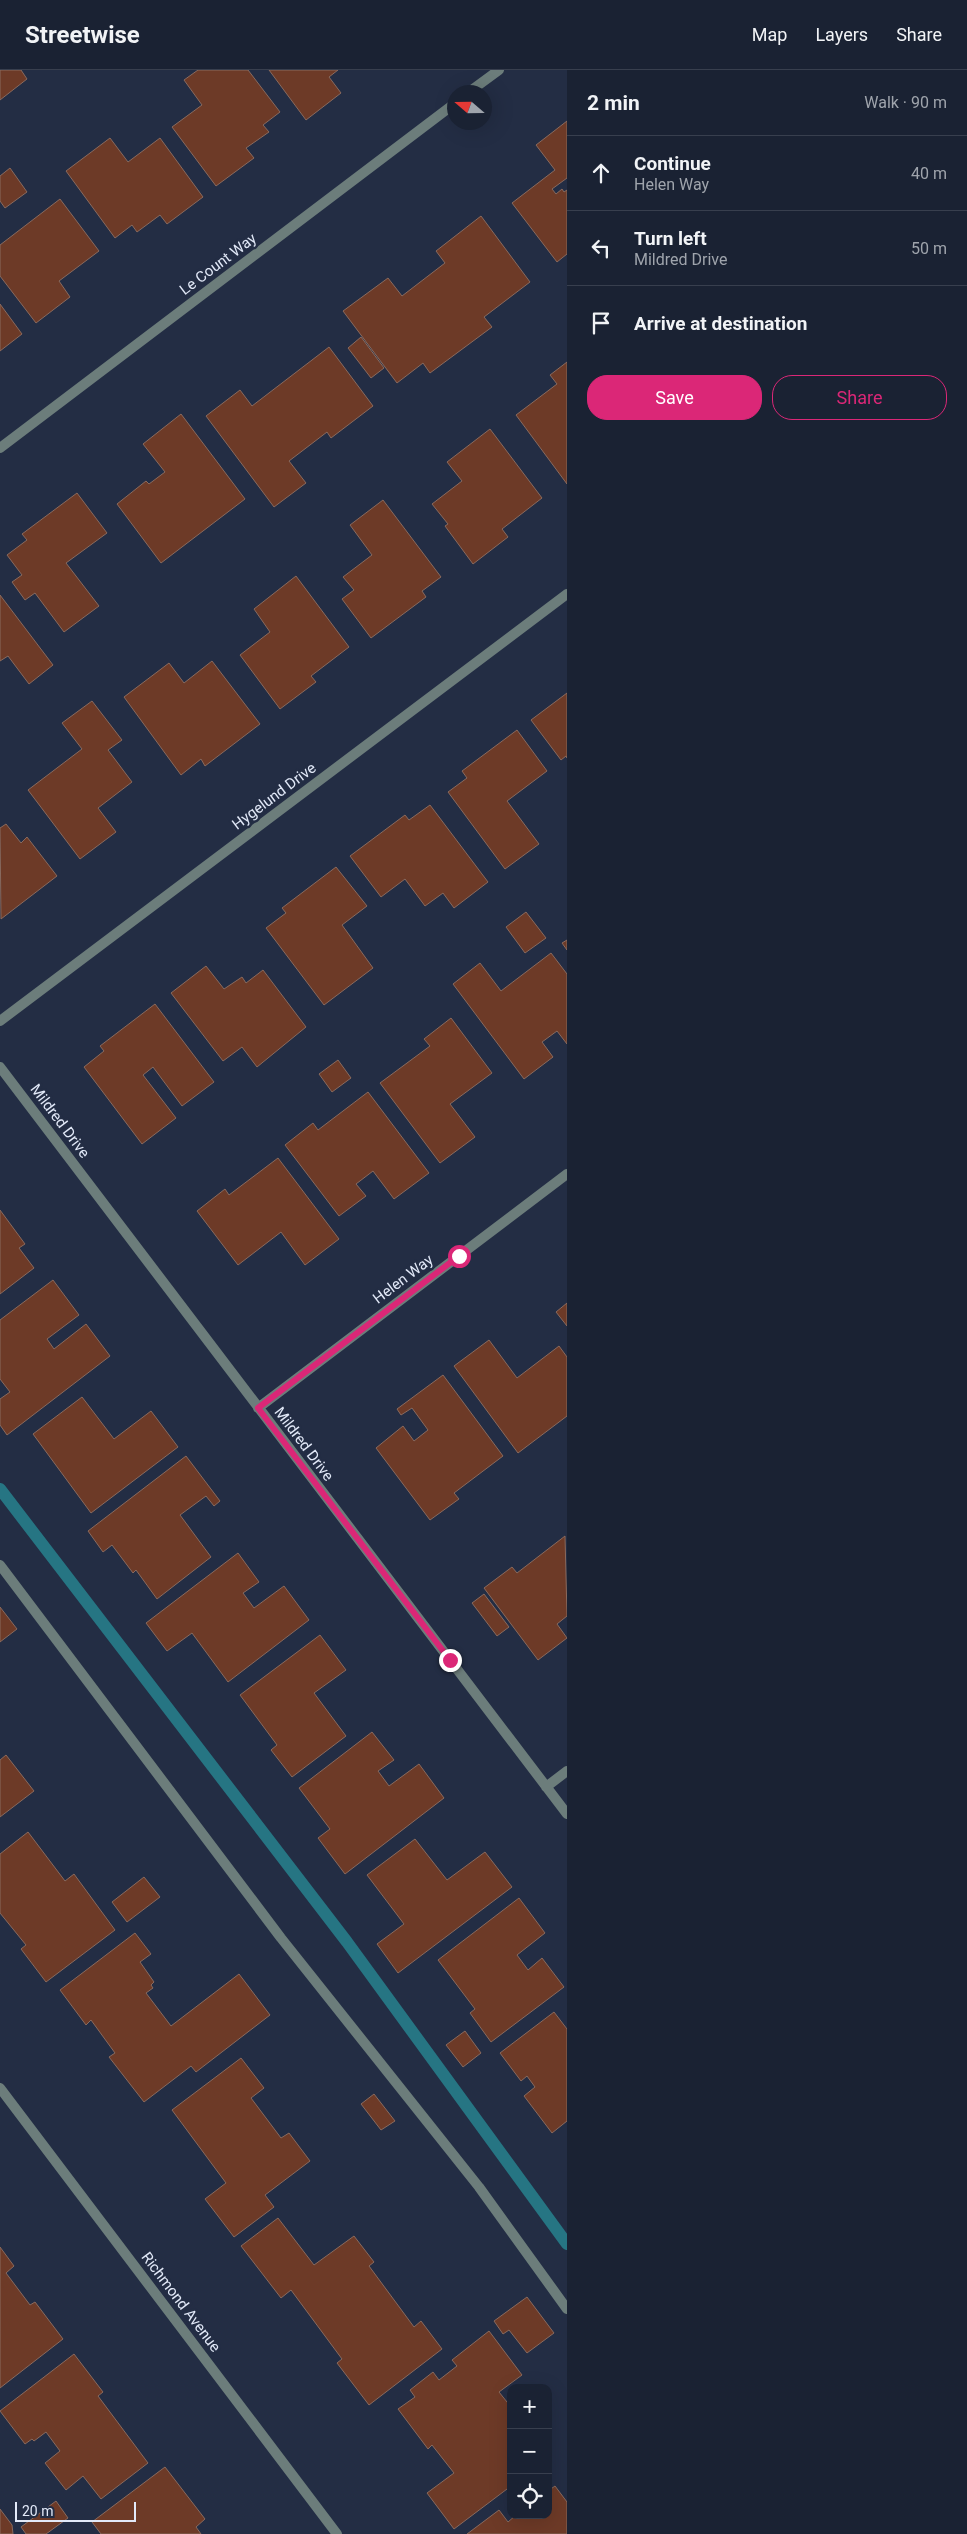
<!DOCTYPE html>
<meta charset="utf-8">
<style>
:root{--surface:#1a2233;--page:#272f3f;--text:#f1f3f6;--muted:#9fa4ac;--line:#383f4e;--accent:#db2777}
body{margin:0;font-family:Roboto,sans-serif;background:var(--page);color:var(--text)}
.controls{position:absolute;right:15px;bottom:15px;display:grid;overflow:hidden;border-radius:10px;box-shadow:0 5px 20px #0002}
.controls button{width:45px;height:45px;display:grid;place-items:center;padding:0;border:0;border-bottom:1px solid var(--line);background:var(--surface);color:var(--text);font:25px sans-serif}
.compass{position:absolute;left:447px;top:15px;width:45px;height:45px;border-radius:50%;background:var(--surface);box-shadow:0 5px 20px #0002;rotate:290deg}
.scale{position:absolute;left:15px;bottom:12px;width:121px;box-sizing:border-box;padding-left:5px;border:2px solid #e2e9f8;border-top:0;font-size:14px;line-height:18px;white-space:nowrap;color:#e2e9f8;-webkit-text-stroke:4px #232d44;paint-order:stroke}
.stop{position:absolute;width:15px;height:15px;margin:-11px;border:4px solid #db2777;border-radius:50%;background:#fff}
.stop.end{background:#db2777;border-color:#fff;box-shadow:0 1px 5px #0008}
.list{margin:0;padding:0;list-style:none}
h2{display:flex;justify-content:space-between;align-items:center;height:65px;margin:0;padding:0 20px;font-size:21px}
h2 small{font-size:16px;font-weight:400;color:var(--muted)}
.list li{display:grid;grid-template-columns:32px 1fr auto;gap:15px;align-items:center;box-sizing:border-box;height:75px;padding:0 20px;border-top:1px solid var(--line)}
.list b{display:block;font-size:19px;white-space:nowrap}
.list p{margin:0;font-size:16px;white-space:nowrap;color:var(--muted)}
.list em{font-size:16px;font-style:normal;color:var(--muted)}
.actions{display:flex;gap:10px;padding:15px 20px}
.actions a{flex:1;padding:11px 0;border:1px solid var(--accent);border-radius:20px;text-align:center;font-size:18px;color:var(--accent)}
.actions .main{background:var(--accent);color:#fff}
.icon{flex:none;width:28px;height:28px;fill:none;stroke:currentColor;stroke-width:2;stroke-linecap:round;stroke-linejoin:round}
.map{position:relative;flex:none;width:567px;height:2464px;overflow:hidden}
header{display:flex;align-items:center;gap:30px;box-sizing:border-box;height:70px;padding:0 25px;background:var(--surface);border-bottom:1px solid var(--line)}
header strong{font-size:24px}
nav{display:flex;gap:28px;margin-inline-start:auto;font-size:18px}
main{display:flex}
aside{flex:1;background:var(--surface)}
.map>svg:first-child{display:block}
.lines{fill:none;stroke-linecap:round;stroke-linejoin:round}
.stream{stroke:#267583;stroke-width:12}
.building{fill:#6d3a27;stroke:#896a5e}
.service{stroke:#6c7d7b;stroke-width:10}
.minor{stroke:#6c7d7b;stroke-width:10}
.route{stroke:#db2777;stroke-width:6}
.labels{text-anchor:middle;stroke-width:5;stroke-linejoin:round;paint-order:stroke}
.street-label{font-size:15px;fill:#e2e9f8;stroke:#232d44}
</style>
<header>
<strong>Streetwise</strong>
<nav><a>Map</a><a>Layers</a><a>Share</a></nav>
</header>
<main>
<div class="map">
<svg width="567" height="2464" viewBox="0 0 567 2464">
<rect width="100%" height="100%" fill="#232d44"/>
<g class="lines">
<!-- stream -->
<path class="stream" d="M0,1419L347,1872L567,2174"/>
</g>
<!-- building -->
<path class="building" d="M0,0H21L27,9L0,30Z
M198,0H248L280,42L263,55L269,62L246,78L254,88L216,116L172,57L202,35L184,10Z
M269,0H338L329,7L341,23L306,50Z
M567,51V108L552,119L556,124L562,119L564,122L567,120V184L557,192L512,133L555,100L536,75Z
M110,68L128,92L160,68L203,127L167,154L160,145L137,162L132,155L115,168L66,101Z
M10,98L27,122L5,138L0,131V106Z
M60,129L99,181L59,211L70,227L36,253L0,206V175Z
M481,146L530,212L484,247L492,257L430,303L423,293L397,313L343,241L388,208L402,226L445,193L436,181Z
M0,234L22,264L0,281Z
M361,267L384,298L371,308L348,278Z
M329,277L373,336L331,368L327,362L289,391L306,413L274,437L206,346L240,320L252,336Z
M567,292V414L516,345L557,314L550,305Z
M181,344L245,429L161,493L117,434L146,411L149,414L165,402L143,374Z
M490,359L542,428L502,459L508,467L473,494L445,456L448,454L432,434L462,411L447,392Z
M77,423L107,463L66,493L99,536L64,562L35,523L25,530L12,512L22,505L7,485L27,470L22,464Z
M383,430L441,507L422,521L426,527L371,568L342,529L354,520L343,507L372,485L350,455Z
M296,506L349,577L311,606L316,612L280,639L240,585L270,562L254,539Z
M0,525L53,595L29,614L8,586L0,591Z
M212,591L260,654L205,696L201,689L181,705L124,627L169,593L184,613Z
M567,623V688L566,686L561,690L531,650Z
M92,631L122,670L108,680L132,712L98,738L116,762L80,789L28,720L82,679L62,653Z
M517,660L547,701L507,731L539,774L505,799L448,722L467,708L462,701Z
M430,735L488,812L454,838L443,823L425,836L405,809L381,827L350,786L405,745L409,750Z
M6,754L21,773L27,767L57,806L1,849L0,758Z
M336,797L367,836L342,855L373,898L324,935L266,858L286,843L282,838Z
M526,842L546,868L525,883L506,857Z
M567,870V880L562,873Z
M551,883L567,904V974L557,961L542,972L553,987L524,1009L453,914L480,893L501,921Z
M206,896L224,919L242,907L246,913L263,900L306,957L257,997L242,977L223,991L171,923Z
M155,934L214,1012L182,1036L153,997L143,1005L176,1048L142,1074L84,997L104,981L100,976Z
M451,948L492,1003L450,1034L475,1067L440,1093L380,1013L430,976L424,969Z
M338,990L351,1008L332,1022L319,1004Z
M368,1022L429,1103L394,1129L373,1101L356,1114L366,1126L339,1146L285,1075L313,1053L318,1060Z
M278,1088L339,1169L305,1195L281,1162L238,1195L197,1141L225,1119L229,1125Z
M0,1140L25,1174L19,1178L34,1198L0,1224Z
M53,1210L79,1245L47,1269L54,1279L86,1254L110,1286L7,1365L0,1355V1329L10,1322L0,1309V1250Z
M567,1233V1256L556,1242Z
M489,1270L517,1308L559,1276L567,1287V1346L518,1383L454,1296Z
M443,1305L503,1386L454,1423L459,1429L430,1450L376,1378L403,1356L414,1371L428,1360L412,1338L401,1345L397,1339Z
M82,1327L114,1369L151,1341L178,1377L91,1443L33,1364Z
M186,1386L220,1431L214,1436L206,1426L180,1445L211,1487L157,1529L136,1500L133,1503L112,1475L103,1482L88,1461Z
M565,1466L567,1546L557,1554L567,1568L538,1590L484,1518L512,1497L517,1503Z
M238,1483L259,1512L243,1523L254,1538L284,1516L309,1550L228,1612L192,1563L167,1581L146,1553Z
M484,1524L509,1557L497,1566L472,1533Z
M0,1537L17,1559L0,1572Z
M320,1565L346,1600L314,1623L346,1666L292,1707L271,1680L277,1675L240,1625Z
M372,1662L394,1690L378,1701L389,1716L419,1694L444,1728L345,1804L318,1768L330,1759L299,1718Z
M6,1685L34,1721L0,1747V1690Z
M28,1762L65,1811L74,1804L115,1860L46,1912L21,1879L26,1875L0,1843V1784Z
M415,1769L447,1810L485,1782L512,1817L398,1903L377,1874L404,1854L367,1805Z
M144,1807L160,1827L127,1852L112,1832Z
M519,1828L545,1863L517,1885L528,1900L542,1888L564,1917L491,1972L470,1943L475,1939L438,1890Z
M135,1863L151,1884L140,1892L154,1912L151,1915L153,1918L146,1923L171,1956L239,1904L270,1945L196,2002L191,1996L144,2032L109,1987L115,1983L91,1950L86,1955L60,1920Z
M554,1942L567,1959V2051L552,2063L524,2026L535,2017L527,2006L521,2011L500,1983Z
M465,1961L481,1983L463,1997L446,1975Z
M241,1988L264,2018L251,2028L281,2068L289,2063L310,2091L265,2125L274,2137L234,2167L205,2129L226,2113L172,2040Z
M374,2024L395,2051L381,2060L361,2034Z
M278,2148L314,2195L354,2166L374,2192L369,2196L414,2257L421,2251L442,2279L369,2335L337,2293L342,2289L291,2220L281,2228L241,2176Z
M0,2177L14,2196L6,2203L30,2235L35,2232L63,2269L0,2318Z
M527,2227L554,2263L527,2283L509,2260L503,2264L494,2251Z
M489,2261L522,2305L499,2322L511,2337V2416L454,2459L427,2423L454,2403L432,2375L428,2379L398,2339L415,2327L410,2320L433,2302L439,2310L457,2296L452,2290Z
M74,2284L103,2322L98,2326L148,2393L101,2429L83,2406L66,2420L45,2393L60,2381L46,2362L34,2371L32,2369L25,2374L0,2341Z
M165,2397L205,2449L196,2457L201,2464H101L92,2452Z
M555,2416L567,2432V2464H467L499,2440L508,2452L516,2445H548V2421Z
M56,2431L68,2448L46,2464H26L21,2457Z
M0,2439L12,2455L13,2464H0Z"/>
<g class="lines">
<!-- service -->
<path class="service" d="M0,1495L281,1868L479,2117L567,2239"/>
<!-- minor -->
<path class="minor" d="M469,22L499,0
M0,378L454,34
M0,951L567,524
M0,997L567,1744
M258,1338L567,1104
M546,1717L567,1701
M0,2018L337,2464"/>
</g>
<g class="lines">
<!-- route -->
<path class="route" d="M450,1590L258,1338L459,1186"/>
</g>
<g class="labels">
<!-- street labels -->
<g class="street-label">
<text transform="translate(218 194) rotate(-37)" y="5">Le Count Way</text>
<text transform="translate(274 726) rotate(-37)" y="5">Hygelund Drive</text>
<text transform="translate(60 1051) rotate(53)" y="5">Mildred Drive</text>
<text transform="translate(403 1209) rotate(-37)" y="5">Helen Way</text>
<text transform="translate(304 1374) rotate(53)" y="5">Mildred Drive</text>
<text transform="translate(181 2232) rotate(53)" y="5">Richmond Avenue</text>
</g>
</g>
</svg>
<div class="controls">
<button>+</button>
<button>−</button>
<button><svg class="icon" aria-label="locate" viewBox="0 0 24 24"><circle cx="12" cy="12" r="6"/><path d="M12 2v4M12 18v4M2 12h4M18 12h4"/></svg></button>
</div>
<svg class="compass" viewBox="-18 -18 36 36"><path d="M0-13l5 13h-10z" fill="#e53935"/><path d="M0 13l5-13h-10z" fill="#9fa4ac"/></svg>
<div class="scale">20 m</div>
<div class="stop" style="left:459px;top:1186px"></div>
<div class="stop end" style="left:450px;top:1590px"></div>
</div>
<aside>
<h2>2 min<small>Walk · 90 m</small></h2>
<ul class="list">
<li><svg class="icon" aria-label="ahead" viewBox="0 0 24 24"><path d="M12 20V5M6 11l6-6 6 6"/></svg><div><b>Continue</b><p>Helen Way</p></div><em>40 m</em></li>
<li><svg class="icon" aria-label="left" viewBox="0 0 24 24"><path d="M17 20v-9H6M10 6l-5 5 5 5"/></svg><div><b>Turn left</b><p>Mildred Drive</p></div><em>50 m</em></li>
<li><svg class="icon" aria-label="arrive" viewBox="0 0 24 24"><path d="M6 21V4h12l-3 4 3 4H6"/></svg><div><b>Arrive at destination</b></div></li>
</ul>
<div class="actions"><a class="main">Save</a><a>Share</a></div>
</aside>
</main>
